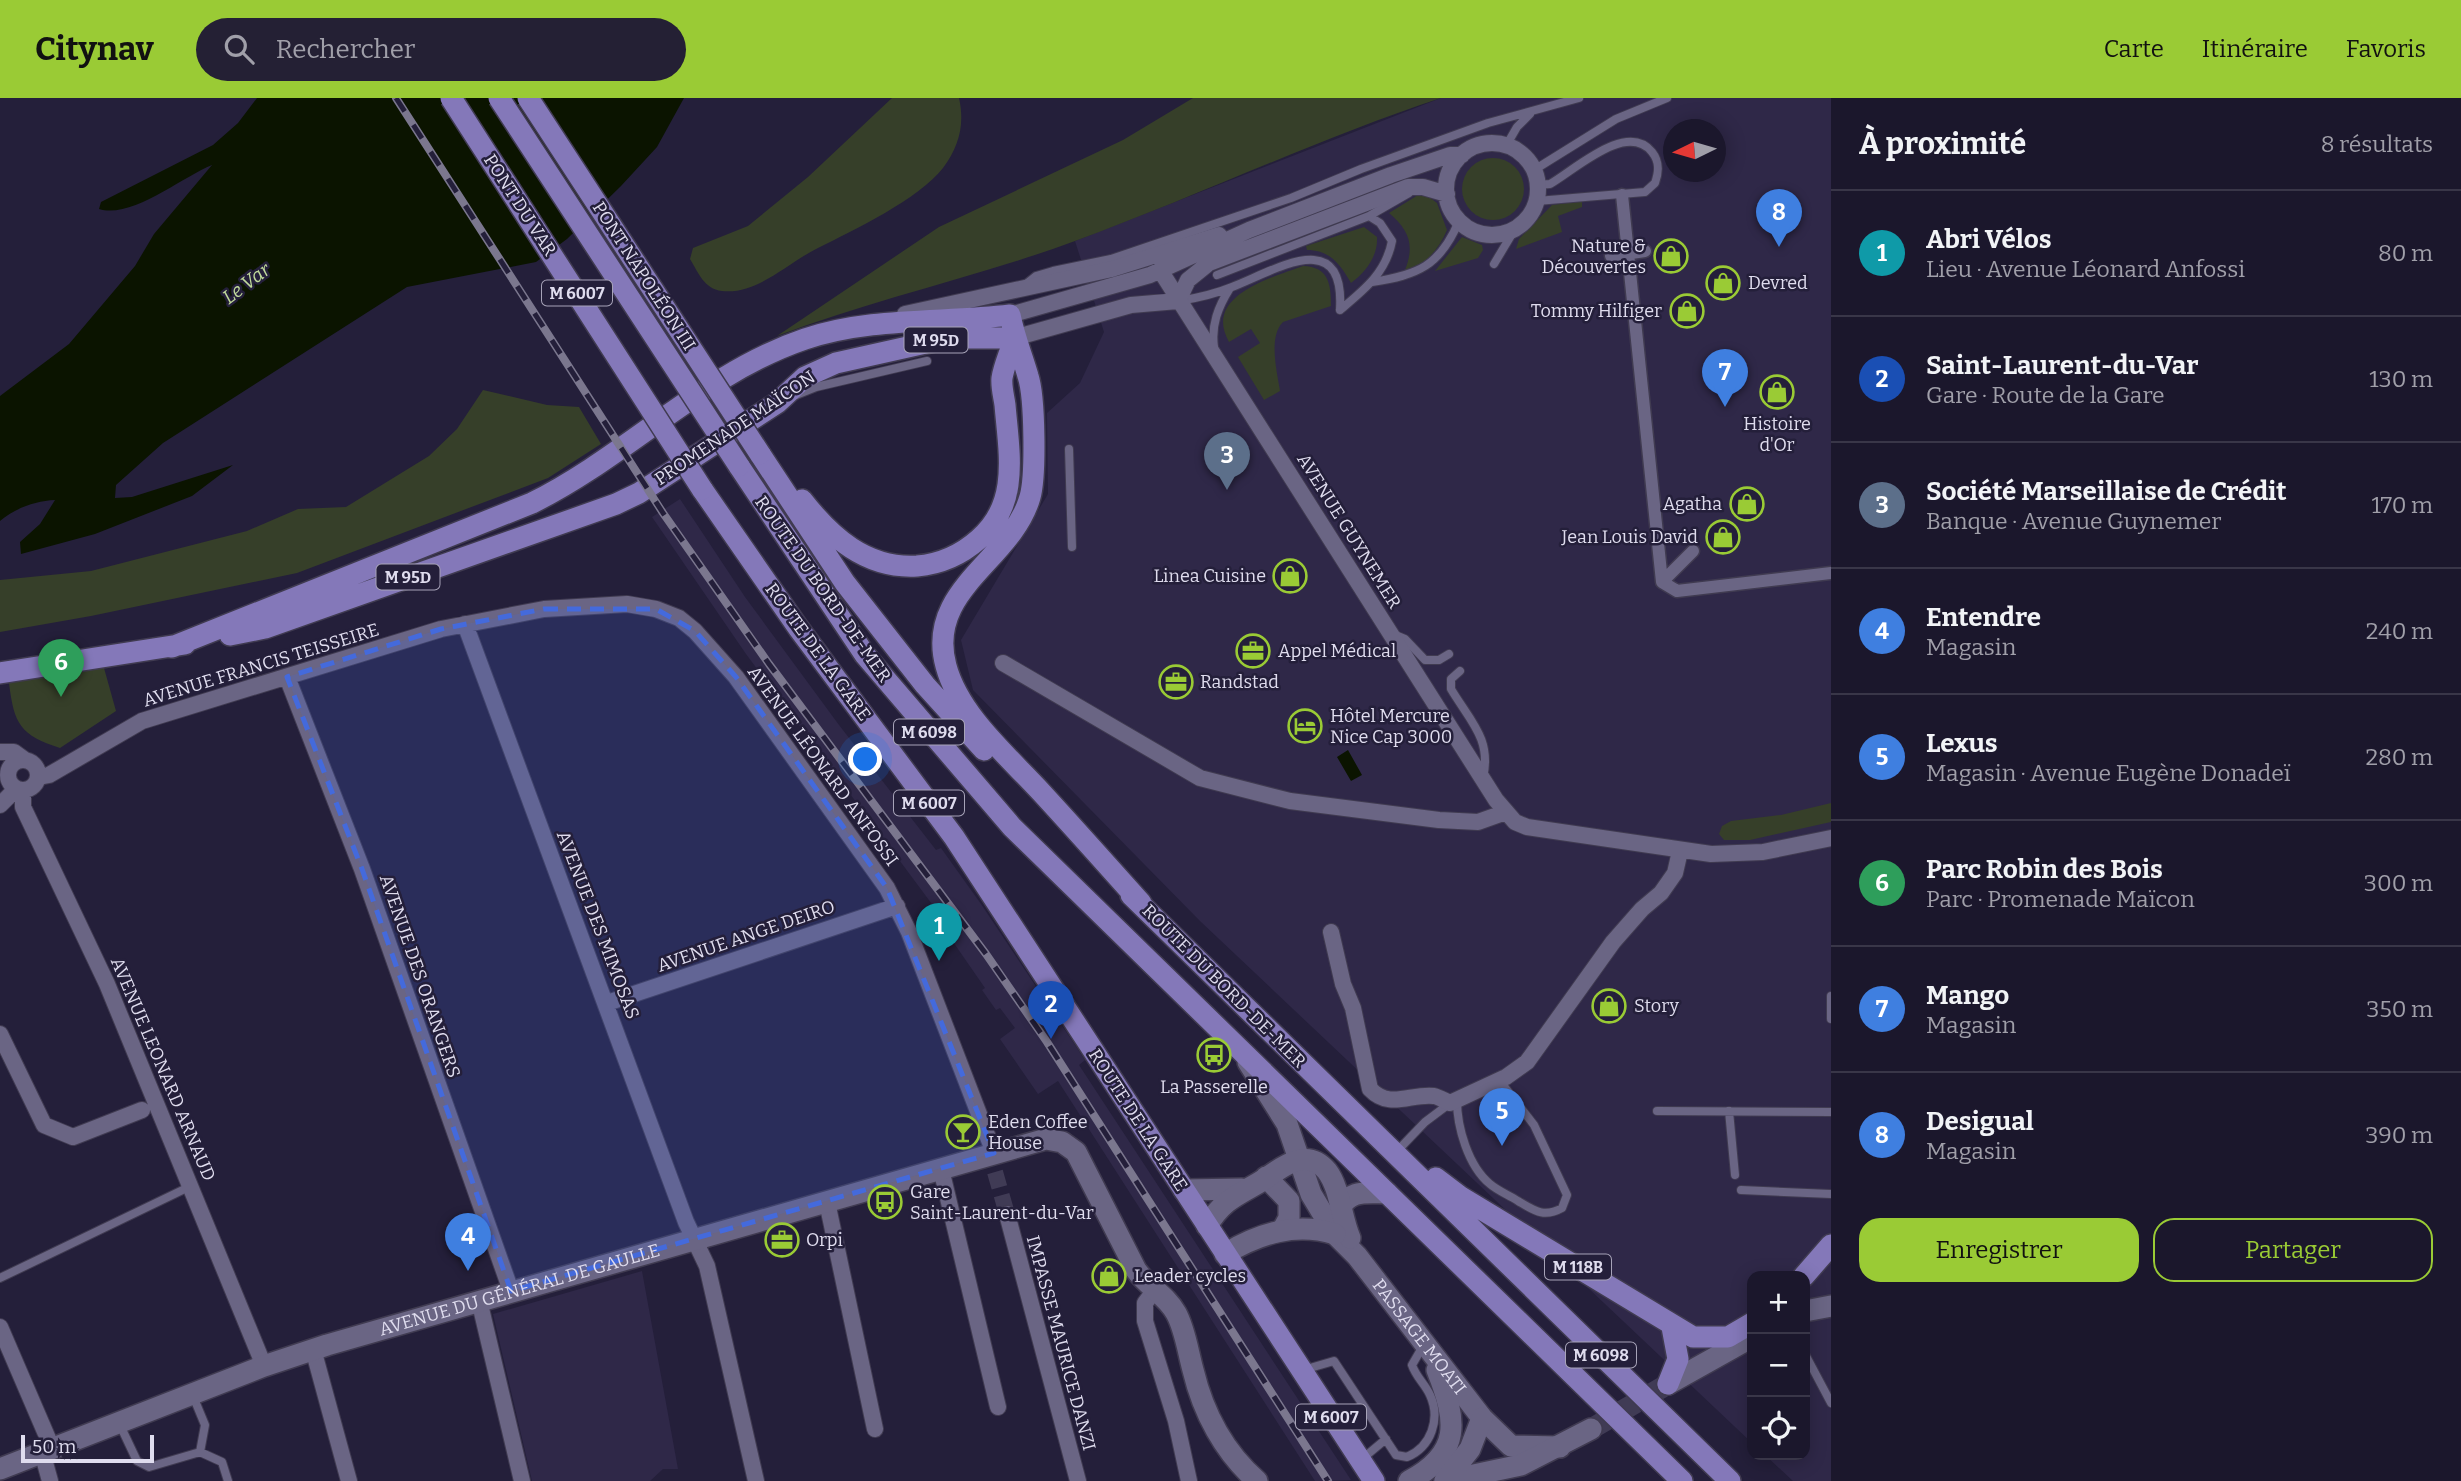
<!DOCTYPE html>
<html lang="fr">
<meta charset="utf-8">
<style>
:root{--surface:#1b172c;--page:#242034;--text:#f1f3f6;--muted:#a09fa9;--line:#393648;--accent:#9acb35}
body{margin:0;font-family:Bitter,serif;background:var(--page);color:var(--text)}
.controls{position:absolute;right:21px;bottom:21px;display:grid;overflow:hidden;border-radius:14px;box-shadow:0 4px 18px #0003}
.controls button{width:63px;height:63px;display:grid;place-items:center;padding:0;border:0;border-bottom:2px solid var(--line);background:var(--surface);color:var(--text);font:35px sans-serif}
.compass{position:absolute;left:1663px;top:21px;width:63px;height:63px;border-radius:50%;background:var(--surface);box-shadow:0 4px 18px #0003;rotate:265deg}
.scale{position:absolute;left:21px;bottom:18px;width:133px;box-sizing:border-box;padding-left:7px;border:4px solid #dfdcee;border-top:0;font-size:19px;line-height:24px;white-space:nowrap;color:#dfdcee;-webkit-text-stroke:5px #241f3a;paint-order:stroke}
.you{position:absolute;left:866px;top:662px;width:24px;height:24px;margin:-18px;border:5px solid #fff;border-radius:50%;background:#1a73e8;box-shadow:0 0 0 10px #1a73e833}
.badge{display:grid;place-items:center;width:46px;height:46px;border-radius:50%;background:var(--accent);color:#fff;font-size:23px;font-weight:700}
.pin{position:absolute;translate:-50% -58px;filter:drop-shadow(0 2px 4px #0008)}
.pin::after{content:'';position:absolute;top:37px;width:24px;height:21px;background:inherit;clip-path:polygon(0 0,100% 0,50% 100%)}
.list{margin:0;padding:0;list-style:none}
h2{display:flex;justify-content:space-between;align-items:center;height:91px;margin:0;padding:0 28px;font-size:30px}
h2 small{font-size:23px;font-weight:400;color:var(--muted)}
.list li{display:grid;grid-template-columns:46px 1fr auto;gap:21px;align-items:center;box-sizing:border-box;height:126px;padding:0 28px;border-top:2px solid var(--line)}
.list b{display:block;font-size:26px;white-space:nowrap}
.list p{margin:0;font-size:23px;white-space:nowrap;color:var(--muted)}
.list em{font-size:23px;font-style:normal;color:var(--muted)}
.actions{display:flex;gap:14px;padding:21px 28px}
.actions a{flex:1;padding:16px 0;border:2px solid var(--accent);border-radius:21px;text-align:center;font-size:24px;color:var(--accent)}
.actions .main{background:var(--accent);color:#111}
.icon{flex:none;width:38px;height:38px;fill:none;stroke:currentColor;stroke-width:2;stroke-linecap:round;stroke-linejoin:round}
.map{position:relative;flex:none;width:1831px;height:1383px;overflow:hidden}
header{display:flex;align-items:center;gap:42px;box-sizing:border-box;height:98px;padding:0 35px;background:var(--accent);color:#111}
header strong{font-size:33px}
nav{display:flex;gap:38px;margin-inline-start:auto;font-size:24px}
.search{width:490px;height:63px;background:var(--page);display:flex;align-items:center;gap:18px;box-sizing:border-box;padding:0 24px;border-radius:38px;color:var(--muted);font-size:26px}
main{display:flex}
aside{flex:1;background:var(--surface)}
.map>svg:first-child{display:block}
.built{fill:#2f2848;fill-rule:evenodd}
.green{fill:#363f29}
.water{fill:#0b1400}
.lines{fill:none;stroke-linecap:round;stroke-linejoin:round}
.minor-tunnel{stroke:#403b55;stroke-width:16;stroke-dasharray:16 8;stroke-linecap:butt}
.secondary-tunnel{stroke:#403b55;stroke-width:21;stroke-dasharray:21 10;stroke-linecap:butt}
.service-casing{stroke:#403b51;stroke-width:10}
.pedestrian-casing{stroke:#403b51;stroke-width:15}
.minor-casing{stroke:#403b51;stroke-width:18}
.secondary-casing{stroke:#403b51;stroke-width:24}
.primary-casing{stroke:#403b51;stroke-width:24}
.service{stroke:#6a6584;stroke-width:8}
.pedestrian{stroke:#6a6584;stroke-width:12}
.minor{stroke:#6a6584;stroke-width:16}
.secondary{stroke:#6a6584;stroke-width:21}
.primary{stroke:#8478b9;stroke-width:21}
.rail-casing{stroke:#7b778e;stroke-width:8}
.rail{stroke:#241f3a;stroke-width:5;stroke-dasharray:16;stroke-linecap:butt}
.primary-bridge-casing{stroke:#403b51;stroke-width:24;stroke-linecap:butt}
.primary-bridge{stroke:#8478b9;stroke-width:21}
.marked{fill:#446adc;fill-opacity:0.2;stroke:#446adc;stroke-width:5;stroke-dasharray:14 9;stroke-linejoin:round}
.labels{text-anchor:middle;stroke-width:5;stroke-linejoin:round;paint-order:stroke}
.shield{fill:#241f3a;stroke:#a7a3b8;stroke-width:2}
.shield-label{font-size:16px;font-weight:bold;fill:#dfdcee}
.street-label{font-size:18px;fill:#dfdcee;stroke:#241f3a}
.poi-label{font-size:18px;fill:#dfdcee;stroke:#241f3a;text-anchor:start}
.water-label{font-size:19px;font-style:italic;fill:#c0da9a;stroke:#241f3a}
</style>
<header>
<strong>Citynav</strong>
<div class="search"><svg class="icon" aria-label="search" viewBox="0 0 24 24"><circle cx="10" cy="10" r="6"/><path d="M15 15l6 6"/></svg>Rechercher</div>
<nav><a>Carte</a><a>Itinéraire</a><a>Favoris</a></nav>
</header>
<main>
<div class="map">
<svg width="1831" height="1383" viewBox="0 0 1831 1383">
<rect width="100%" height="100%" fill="#241f3a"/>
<!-- built -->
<path class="built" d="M1441,0H1831V1383H1793L1765,1357H1805V1178H1752V1345L1200,823L973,592L961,542L1048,396L1047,315L1080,285L1104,234L1075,143ZM1674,32H1716V74H1674Z
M680,401L745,499L839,627L936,752L941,750L981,806L1085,962L1079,967L1351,1382L1315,1383L1058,983L1038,996L1000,941L1015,930L1000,910L996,912L982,892L985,890L942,828L946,825L746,556L652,419Z
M642,1173L678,1371H663L650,1383H532L493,1216Z"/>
<!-- green -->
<path class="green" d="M892,0H959C965,27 959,48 943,70C919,101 854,132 818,150C789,164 757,197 722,193C704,191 698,174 690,161L693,150L748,128L808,79Z
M1193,0H1441C1317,41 1198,98 1075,143C978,179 874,201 777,238L939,129L1123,42Z
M1462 91a31 31 0 1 1 62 0a31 31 0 1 1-62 0Z
M1425,96L1437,105L1447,132C1440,149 1425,168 1407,174L1405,172C1415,147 1409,132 1389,115L1418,97Z
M1582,103V109L1558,118L1562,134L1516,151L1519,141L1552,107Z
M1364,129L1377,139C1378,158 1366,174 1351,185C1340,166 1330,152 1307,152L1306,148Z
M1462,139L1482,147L1483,152L1478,160L1435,173Z
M1303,168C1329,169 1331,186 1331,208L1283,224C1268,239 1277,273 1280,293L1264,302L1238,259L1260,245L1251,231L1229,244C1202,197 1274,179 1303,168Z
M483,292L547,307L579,309L601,346L548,380L297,475L91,518L0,534V482L91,473L247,433L298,411L346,409L429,358L457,331Z
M104,570L116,613L60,650C20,637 14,626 9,585Z
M1831,705V724L1750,742H1724L1719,736L1722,728L1731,723L1781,717Z"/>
<!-- water -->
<path class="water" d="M257,0H684L657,49L621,88L567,141L536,164L407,189L163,345L116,387L115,400L132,399L233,367L192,398L95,436L21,456L20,444L40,426L55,402C36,403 15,410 0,423V298L69,246L135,168L154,136L212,67C182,79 132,121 99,111L101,104L213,47L238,25Z
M1348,652L1362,677L1351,683L1337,659Z"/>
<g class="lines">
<!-- minor-tunnel -->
<path class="minor-tunnel" d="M995,1074L1007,1116"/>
<!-- secondary-tunnel -->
<path class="secondary-tunnel" d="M1591,1331L1668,1286"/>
<defs>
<path id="service" d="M1506,48L1517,29L1530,16
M1534,72L1616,21L1667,0
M1537,103L1645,94L1655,85C1659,74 1660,64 1652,54C1627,23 1576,71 1550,86L1538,87
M1369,118L1409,95
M1494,166L1515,131
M1217,177L1369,118L1380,125L1392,143C1386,175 1364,192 1340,212
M1372,184C1418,177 1440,168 1459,123
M1026,186L1036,178L1053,173L1111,161L1291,100L1361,71L1488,25L1579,0
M1179,203C1197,200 1215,196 1232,189C1276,172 1345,127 1340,212
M1214,249C1211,227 1218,209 1230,190
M796,297L816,289L927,263
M1069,351L1072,449
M1393,536L1405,541L1425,562H1439L1449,556
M1460,573L1451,581V591C1470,623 1492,641 1483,680
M1831,898V921
M1457,1002C1457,1029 1468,1068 1490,1086C1498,1093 1509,1097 1518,1103C1535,1113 1544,1120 1562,1110L1567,1097L1534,1027L1500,983
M1657,1013L1831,1014
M1729,1013L1735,1077
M1402,1048L1425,1024L1449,1006
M1741,1092L1831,1096
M0,1180L191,1088
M1805,1256L1831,1305
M1303,1272L1334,1263L1396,1357L1407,1359C1431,1349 1441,1321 1430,1297C1425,1286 1416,1279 1412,1267L1423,1248
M120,1327L137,1363L149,1369L200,1354L205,1327L193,1298
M200,1354L222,1364L228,1383
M1362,1361L1386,1341"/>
<path id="pedestrian" d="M1622,97L1662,484L1677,493L1831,475
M1611,158L1645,153
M1662,484L1693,453"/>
<path id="minor" d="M1446 91a46 46 0 1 1 92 0a46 46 0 1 1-92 0Z
M1160,172L1496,702L1515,724L1527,729L1711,756L1763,754L1831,740
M1178,203L1188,182L1209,165L1408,89H1423L1447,96
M905,216L1112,171L1219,137
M1010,217L1150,177L1249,132L1391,77L1450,57H1462
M1014,240L1131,207L1178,203
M465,526L686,1124L707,1168L756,1383
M1003,565L1200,680L1290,703L1439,722L1478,724L1506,714
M287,579L362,771L511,1193
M0,654H14L25,662
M8 677a15 15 0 1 1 30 0a15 15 0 1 1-30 0Z
M39,679L49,677L142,623L441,531L544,511L627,506L656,511L679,520L695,533L736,579L887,790L909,834L994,1055
M23,693V709L107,886L264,1268
M0,707L16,691
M1331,834L1343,886L1353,910L1370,991C1390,1012 1411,995 1434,998C1439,999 1445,1003 1450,1005L1506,979L1527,964L1613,844L1642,811L1661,795L1675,775L1680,753
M607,905L897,808
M0,936L44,1027L73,1039L142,1012
M941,1071L998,1309
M827,1104L875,1331
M1007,1116L1078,1383
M1154,1193L1145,1205V1223L1176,1323L1189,1383
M479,1202L522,1383
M0,1229L52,1350
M313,1251L349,1383
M42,1354L50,1383"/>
<g id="secondary">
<path id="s1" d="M1248,964L1287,1026L1311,1096L1335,1136L1357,1158L1482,1320L1511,1348L1560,1349"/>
<path d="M1266,1079L1289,1103V1120L1283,1131"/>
<path d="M1184,1092L1242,1091"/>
<path d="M1339,1112C1349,1091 1366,1095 1387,1095"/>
<path d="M1207,1128C1224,1100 1239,1097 1265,1081C1283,1068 1307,1049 1327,1073C1340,1090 1341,1119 1350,1140"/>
<path d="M1225,1156C1260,1135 1296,1124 1335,1136"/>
<path d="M1805,1213L1831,1208"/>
<path d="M1668,1286L1752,1239"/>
<path id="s2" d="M0,1371L264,1268L327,1247L1046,1041L1062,1044L1076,1054L1136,1172C1148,1189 1166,1197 1176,1215C1185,1231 1188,1254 1193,1272C1203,1314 1224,1354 1257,1383"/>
<path d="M1409,1383C1462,1355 1457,1323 1437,1272"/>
<path d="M1445,1383L1521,1367L1591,1331"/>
<path d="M1445,1383L1470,1351L1482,1320"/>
</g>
<path id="primary" d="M760,356L845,485L925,587L984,652
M739,368L865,557L1012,729L1682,1383
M702,391L799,531L954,739L1374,1383
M802,402C831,439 866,471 917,468C941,466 961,457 979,441C1020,406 1009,355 1005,307C1004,299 1001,289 1002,280C1004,267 1011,253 1014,240
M230,537L265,530L616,406L639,395L777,305L805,279L836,265L948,240H1014
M172,549L532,405C627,358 704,275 805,241C870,219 943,225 1010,217C1014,238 1022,257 1028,278C1035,299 1036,378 1030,399C1012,463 925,491 946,568C959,617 1008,658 1041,694C1075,731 1108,768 1141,805
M0,575L185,546
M1131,797L1730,1383
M1436,1080L1461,1099L1693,1239H1728L1752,1225
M1804,1178L1831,1147
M1668,1286L1678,1261L1672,1229"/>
</defs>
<!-- service casing -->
<use href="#service" class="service-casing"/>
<!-- pedestrian casing -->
<use href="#pedestrian" class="pedestrian-casing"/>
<!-- minor casing -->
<use href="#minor" class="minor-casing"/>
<!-- secondary casing -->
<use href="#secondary" class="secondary-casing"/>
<!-- primary casing -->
<use href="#primary" class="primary-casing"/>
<!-- service -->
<use href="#service" class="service"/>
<!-- pedestrian -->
<use href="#pedestrian" class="pedestrian"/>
<!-- minor -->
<use href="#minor" class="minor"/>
<!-- secondary -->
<use href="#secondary" class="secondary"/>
<!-- primary -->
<use href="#primary" class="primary"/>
<defs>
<path id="rail" d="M396,0L663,415L769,566L986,856L1047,944L1328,1383"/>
</defs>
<!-- rail casing -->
<use href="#rail" class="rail-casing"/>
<!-- rail -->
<use href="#rail" class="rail"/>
<defs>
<path id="primary-bridge" d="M451,0L702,391
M499,0L739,368
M528,0L760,356"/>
</defs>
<!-- primary-bridge casing -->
<use href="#primary-bridge" class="primary-bridge-casing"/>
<!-- primary-bridge -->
<use href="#primary-bridge" class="primary-bridge"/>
</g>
<!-- marked area -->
<path class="marked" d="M544,511H656L695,533L736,579L887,790L994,1055L511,1193L362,771L287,579L441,531Z"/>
<!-- icons -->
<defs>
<symbol id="shop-ring" viewBox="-11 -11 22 22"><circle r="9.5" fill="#241f3a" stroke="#9acb35" stroke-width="1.5"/><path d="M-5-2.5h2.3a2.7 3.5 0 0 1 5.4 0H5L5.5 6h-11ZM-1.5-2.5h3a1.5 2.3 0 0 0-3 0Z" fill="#9acb35"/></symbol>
<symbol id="office-ring" viewBox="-11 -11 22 22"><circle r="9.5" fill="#241f3a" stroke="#9acb35" stroke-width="1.5"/><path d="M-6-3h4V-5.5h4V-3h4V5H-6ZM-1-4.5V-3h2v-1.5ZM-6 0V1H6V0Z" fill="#9acb35"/></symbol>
<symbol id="hotel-ring" viewBox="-11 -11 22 22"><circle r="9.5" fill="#241f3a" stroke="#9acb35" stroke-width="1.5"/><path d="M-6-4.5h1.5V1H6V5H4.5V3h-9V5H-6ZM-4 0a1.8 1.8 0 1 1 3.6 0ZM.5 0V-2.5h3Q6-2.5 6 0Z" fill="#9acb35"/></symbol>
<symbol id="bus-ring" viewBox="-11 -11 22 22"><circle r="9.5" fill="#241f3a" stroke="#9acb35" stroke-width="1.5"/><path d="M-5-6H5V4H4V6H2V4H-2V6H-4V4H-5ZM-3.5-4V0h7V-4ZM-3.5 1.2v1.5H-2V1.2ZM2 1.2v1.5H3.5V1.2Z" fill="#9acb35"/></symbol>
<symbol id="bar-ring" viewBox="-11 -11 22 22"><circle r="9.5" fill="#241f3a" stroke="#9acb35" stroke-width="1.5"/><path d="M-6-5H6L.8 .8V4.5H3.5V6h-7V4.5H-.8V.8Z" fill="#9acb35"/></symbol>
</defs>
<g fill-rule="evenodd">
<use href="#shop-ring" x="1652" y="139" width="38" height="38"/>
<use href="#shop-ring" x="1704" y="166" width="38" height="38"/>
<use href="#shop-ring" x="1668" y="194" width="38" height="38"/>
<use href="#shop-ring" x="1758" y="275" width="38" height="38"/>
<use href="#shop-ring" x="1728" y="387" width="38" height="38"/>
<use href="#shop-ring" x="1704" y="420" width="38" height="38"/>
<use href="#shop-ring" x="1271" y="459" width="38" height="38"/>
<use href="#office-ring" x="1234" y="534" width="38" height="38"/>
<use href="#office-ring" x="1157" y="565" width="38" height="38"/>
<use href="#hotel-ring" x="1286" y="609" width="38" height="38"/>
<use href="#shop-ring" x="1590" y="889" width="38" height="38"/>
<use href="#bus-ring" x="1195" y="938" width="38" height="38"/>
<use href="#bar-ring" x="944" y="1015" width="38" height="38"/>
<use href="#bus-ring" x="866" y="1085" width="38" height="38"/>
<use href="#office-ring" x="763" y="1123" width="38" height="38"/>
<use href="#shop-ring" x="1090" y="1159" width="38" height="38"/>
</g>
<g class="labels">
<!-- shield labels -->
<g class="shield">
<rect x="542" y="182.5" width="70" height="25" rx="5"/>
<rect x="904.5" y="229.5" width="63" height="25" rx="5"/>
<rect x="376.5" y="466.5" width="63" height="25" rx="5"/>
<rect x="894" y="621.5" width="70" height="25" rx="5"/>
<rect x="894" y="692.5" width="70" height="25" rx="5"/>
<rect x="1545" y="1156.5" width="66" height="25" rx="5"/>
<rect x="1566" y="1244.5" width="70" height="25" rx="5"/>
<rect x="1296" y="1306.5" width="70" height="25" rx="5"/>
</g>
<g class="shield-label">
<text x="577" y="201">M 6007</text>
<text x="936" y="248">M 95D</text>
<text x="408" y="485">M 95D</text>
<text x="929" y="640">M 6098</text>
<text x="929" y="711">M 6007</text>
<text x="1578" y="1175">M 118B</text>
<text x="1601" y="1263">M 6098</text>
<text x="1331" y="1325">M 6007</text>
</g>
<!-- street labels -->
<g class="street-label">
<text transform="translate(520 107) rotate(57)" y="6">PONT DU VAR</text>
<text transform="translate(644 178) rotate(57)" y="6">PONT NAPOLÉON III</text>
<text transform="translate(735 330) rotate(-34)" y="6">PROMENADE MAÏCON</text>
<text transform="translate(1349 433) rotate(58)" y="6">AVENUE GUYNEMER</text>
<text transform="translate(823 491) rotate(55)" y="6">ROUTE DU BORD-DE-MER</text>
<text transform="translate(818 554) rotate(54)" y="6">ROUTE DE LA GARE</text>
<text transform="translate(261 567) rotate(-17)" y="6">AVENUE FRANCIS TEISSEIRE</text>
<text transform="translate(823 668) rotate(54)" y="6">AVENUE LÉONARD ANFOSSI</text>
<text transform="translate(598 827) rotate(69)" y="6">AVENUE DES MIMOSAS</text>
<text transform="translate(746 838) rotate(-19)" y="6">AVENUE ANGE DEIRO</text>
<text transform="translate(420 878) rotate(71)" y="6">AVENUE DES ORANGERS</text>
<text transform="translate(1224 888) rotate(45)" y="6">ROUTE DU BORD-DE-MER</text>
<text transform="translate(163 971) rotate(67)" y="6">AVENUE LEONARD ARNAUD</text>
<text transform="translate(1138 1022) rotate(57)" y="6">ROUTE DE LA GARE</text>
<text dy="6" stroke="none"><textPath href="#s2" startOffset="550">AVENUE DU GÉNÉRAL DE GAULLE</textPath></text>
<text dy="6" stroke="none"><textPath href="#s1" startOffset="327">PASSAGE MOATI</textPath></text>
<text transform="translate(1061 1245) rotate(75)" y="6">IMPASSE MAURICE DANZI</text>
</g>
<!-- poi labels -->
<g class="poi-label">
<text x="1646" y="154" text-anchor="end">Nature &amp;<tspan x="1646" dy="21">Découvertes</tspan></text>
<text x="1748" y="191">Devred</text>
<text x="1662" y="219" text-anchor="end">Tommy Hilfiger</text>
<text x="1777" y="332" text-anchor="middle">Histoire<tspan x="1777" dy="21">d'Or</tspan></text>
<text x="1722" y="412" text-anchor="end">Agatha</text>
<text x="1698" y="445" text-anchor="end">Jean Louis David</text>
<text x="1266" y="484" text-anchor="end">Linea Cuisine</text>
<text x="1278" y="559">Appel Médical</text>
<text x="1200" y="590">Randstad</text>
<text x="1330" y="624">Hôtel Mercure<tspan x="1330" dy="21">Nice Cap 3000</tspan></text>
<text x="1634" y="914">Story</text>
<text x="1214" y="995" text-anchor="middle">La Passerelle</text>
<text x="988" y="1030">Eden Coffee<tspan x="988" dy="21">House</tspan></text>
<text x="910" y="1100">Gare<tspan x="910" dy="21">Saint-Laurent-du-Var</tspan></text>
<text x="806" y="1148">Orpi</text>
<text x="1134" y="1184">Leader cycles</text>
</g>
<!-- water labels -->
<g class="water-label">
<text transform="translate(246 185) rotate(-37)" y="7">Le Var</text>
</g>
</g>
</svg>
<div class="controls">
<button>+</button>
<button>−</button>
<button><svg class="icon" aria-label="locate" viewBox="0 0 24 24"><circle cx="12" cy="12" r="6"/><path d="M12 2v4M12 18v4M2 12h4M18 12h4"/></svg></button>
</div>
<svg class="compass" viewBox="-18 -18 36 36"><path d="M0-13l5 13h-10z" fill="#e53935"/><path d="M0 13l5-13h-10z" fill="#a09fa9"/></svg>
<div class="scale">50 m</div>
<div class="you"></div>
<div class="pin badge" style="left:939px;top:863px;background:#0f9aa8">1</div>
<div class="pin badge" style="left:1051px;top:941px;background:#1a4fb4">2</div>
<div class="pin badge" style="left:1227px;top:392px;background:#5c6f8a">3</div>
<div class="pin badge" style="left:468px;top:1173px;background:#3f7fe0">4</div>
<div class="pin badge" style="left:1502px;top:1048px;background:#3f7fe0">5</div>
<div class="pin badge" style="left:61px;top:599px;background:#2e9e5b">6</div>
<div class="pin badge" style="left:1725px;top:309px;background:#3f7fe0">7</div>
<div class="pin badge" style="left:1779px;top:149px;background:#3f7fe0">8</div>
</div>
<aside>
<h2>À proximité<small>8 résultats</small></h2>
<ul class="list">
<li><span class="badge" style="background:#0f9aa8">1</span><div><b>Abri Vélos</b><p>Lieu · Avenue Léonard Anfossi</p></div><em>80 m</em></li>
<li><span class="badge" style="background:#1a4fb4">2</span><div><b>Saint-Laurent-du-Var</b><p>Gare · Route de la Gare</p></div><em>130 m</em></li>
<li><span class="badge" style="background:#5c6f8a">3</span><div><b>Société Marseillaise de Crédit</b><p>Banque · Avenue Guynemer</p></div><em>170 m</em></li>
<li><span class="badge" style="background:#3f7fe0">4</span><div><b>Entendre</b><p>Magasin</p></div><em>240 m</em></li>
<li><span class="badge" style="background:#3f7fe0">5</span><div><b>Lexus</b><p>Magasin · Avenue Eugène Donadeï</p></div><em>280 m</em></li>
<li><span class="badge" style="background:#2e9e5b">6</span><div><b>Parc Robin des Bois</b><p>Parc · Promenade Maïcon</p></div><em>300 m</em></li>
<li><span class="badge" style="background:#3f7fe0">7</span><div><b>Mango</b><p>Magasin</p></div><em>350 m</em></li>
<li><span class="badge" style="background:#3f7fe0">8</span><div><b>Desigual</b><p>Magasin</p></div><em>390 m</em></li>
</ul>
<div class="actions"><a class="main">Enregistrer</a><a>Partager</a></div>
</aside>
</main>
